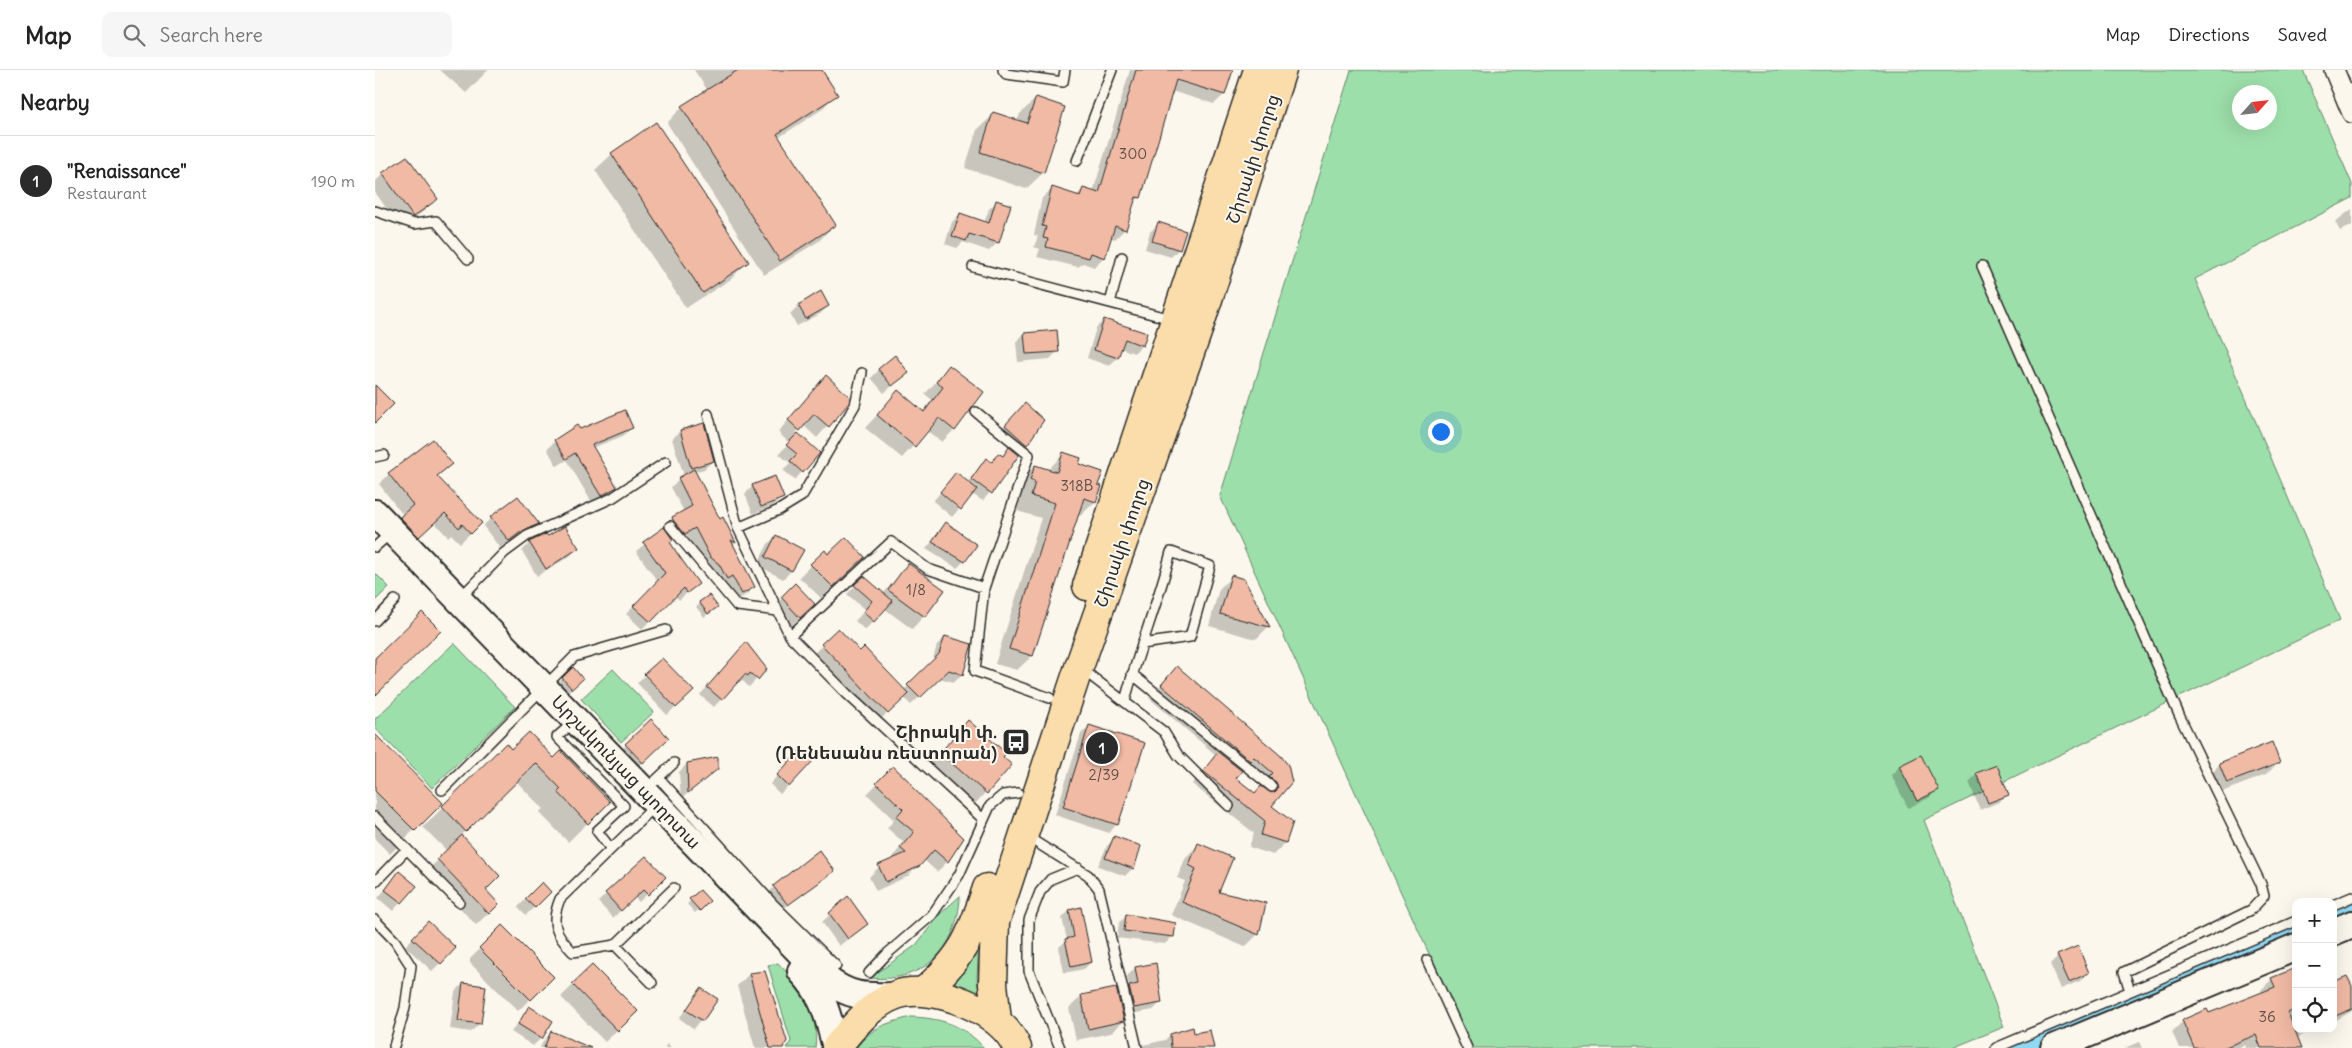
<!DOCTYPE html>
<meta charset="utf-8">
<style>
:root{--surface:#fff;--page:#f6f6f6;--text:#222;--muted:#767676;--line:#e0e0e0;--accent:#2b2b2b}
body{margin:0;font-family:Delius,"Noto Sans Armenian",sans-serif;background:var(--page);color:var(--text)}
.controls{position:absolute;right:15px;bottom:15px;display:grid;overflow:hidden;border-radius:10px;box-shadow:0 5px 20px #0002}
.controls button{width:45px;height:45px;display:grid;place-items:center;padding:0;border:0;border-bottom:1px solid var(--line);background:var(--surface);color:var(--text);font:25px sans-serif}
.compass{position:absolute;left:1857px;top:15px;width:45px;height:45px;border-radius:50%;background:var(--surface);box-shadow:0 5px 20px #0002;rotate:63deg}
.you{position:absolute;left:1065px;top:361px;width:18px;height:18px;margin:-12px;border:4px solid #fff;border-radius:50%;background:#1a73e8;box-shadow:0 0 0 8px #1a73e833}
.badge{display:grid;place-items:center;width:32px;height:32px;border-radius:50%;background:var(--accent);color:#fff;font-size:16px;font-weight:700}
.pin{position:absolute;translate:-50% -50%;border:2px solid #fff;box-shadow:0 1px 5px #0006}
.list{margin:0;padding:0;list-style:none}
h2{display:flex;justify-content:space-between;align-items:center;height:65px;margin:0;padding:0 20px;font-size:21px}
h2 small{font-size:16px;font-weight:400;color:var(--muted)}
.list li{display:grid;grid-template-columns:32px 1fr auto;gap:15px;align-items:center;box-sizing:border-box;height:90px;padding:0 20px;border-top:1px solid var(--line)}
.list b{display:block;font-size:19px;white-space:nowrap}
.list p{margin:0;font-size:16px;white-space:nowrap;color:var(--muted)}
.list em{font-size:16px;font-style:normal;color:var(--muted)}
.icon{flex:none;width:28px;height:28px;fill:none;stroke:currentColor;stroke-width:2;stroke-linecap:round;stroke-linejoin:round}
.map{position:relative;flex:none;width:1977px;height:978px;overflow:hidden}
header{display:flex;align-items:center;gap:30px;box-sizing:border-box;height:70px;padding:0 25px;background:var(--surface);border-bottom:1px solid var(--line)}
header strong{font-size:24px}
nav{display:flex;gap:28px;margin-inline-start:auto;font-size:18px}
.search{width:350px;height:45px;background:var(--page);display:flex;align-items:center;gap:12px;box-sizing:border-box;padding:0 18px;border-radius:10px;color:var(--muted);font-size:19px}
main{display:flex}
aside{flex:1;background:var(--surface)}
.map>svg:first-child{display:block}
.green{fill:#9ddfaa;stroke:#64856a;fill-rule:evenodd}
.shadow{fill:#0003;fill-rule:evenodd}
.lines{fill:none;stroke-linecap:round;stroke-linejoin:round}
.canal{stroke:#91d9f3;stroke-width:18}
.building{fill:#f0baa4;stroke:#2b2b2b}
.lane-casing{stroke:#2b2b2b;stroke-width:12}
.street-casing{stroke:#2b2b2b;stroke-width:22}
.secondary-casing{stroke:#2b2b2b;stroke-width:30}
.highway-casing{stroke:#2b2b2b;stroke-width:31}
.lane{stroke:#fbf7ec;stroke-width:9}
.street{stroke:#fbf7ec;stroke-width:19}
.secondary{stroke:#fbf7ec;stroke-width:26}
.highway{stroke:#faddab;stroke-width:28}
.labels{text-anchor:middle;stroke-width:4;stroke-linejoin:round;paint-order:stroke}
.number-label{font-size:15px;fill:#5c4f49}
.street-label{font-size:18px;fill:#2b2b2b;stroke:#fbf7ec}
.poi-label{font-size:18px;font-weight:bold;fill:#2b2b2b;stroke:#fbf7ec;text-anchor:end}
</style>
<header>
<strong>Map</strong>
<div class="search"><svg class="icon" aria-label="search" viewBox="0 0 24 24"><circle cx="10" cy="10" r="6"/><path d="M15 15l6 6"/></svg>Search here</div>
<nav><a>Map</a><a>Directions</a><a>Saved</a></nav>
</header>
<main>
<aside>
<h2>Nearby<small></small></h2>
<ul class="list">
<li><span class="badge">1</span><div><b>&quot;Renaissance&quot;</b><p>Restaurant</p></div><em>190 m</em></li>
</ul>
</aside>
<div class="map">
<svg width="1977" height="978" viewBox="0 0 1977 978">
<rect width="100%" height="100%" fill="#fbf7ec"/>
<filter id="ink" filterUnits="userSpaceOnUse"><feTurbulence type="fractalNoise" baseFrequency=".02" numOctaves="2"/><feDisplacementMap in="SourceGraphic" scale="10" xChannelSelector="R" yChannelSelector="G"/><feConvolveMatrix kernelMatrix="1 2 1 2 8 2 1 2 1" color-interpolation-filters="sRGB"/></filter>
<g filter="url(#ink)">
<!-- green -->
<path class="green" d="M976,0H1928L1977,114V128L1820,209L1965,550L1549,750L1629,957L1577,978H1097L845,426ZM1864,22H1894V52H1864Z
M0,503L14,517L0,531Z
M79,573L140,637L57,718L0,658V649Z
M238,599L279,642L246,672L206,629Z
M585,826C583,879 549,913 495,908L541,875L565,844Z
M604,868L602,907L605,930L567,916Z
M403,893C426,917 445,943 440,978H412L416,971L393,895Z
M536,947C566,948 589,955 609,978H481C498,956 510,954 536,947Z"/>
<!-- shadow -->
<path class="shadow" d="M65,0H113L91,23Z
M319,0H446L461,24L446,40L403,68L459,155L444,171L389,205L292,53L307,37L333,21Z
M755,0H857L849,25L839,34L796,21L764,128L758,134L750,159L740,169L735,167L729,187L719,197L708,193L703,197L662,187L665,179L659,177L663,166L659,165L667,128L677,119L701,126L708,119L718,122Z
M661,28L668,103L651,119L590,98L602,60L619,44L642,51L645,44Z
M237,84L372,192L356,209L311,238L220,100Z
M8,104L61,129L49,141L25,158L0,122V112Z
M622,131L635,136L622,173L614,181L588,172L582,178L570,174L577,152L585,144L609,153L614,139Z
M1977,139V155L1965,161L1960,152Z
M783,154L804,179L796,187L770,179L775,162Z
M446,223L453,236L445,244L422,256L415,244L423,236Z
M729,250L767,275L759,283L745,278L742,288L734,296L712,288L721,258Z
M649,264L683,281L675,289L643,292L641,272Z
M574,297L579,360L567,372L552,361L527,388L490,358L523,322L547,342L557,330L550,324Z
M504,300L532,303L509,323L496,308Z
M451,307L473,332L442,368L428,355L421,363L443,383L420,410L408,400L415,393L404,384L414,373L403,362Z
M642,342L668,351L643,382L623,363Z
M256,358L248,366L217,378L240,417L232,425L217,433L192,390L182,396L172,379L180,371L204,361Z
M305,361L338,391L329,399L319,402L344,450L347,449L360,473L357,475L379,517L371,525L359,531L349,513L344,515L328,495L312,465L302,471L291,460L290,455L298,448L309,442L296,417L309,406L297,369Z
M634,379L643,386L608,431L597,424L577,447L558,431L581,404L592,413L611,389L616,393L623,385L626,387Z
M689,383L725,417L720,432L705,446L702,445L657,586L642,600L620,594L666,448L642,441L646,427L641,425L645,411L660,396L673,400Z
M76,394L62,407L106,453L85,473L76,464L73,467L59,452L33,476L15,458L28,445L4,414L14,404Z
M378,416L407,427L399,435L378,444L370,424Z
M116,448L162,454L154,462L138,469L125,478L108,456Z
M571,454L589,491L582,498L551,479Z
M289,459L294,472L322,514L304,530L300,525L267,559L251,544L283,512L261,481Z
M401,466L416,501L408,509L382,495L393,474Z
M155,473L203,478L195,486L162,506L147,481Z
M449,482L477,499L446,528L424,507Z
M533,495L549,546L537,559L510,539L490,560L480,551L490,540L472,524L489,508L508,524Z
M856,507L868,510L893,557L881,569L834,556L844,519Z
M420,515L438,534L417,555L399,536Z
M334,527L338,540L329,547L321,537Z
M463,560L485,582L529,620L557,593L562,575L570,567L587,604L579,612L564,608L536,635L528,627L500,655L435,587Z
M363,582L391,599L374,617L367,610L364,613L362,612L339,637L325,625Z
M287,589L317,621L292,645L262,613Z
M802,598L905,687L915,703L916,711L895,736L910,773L898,785L874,777L879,763L817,714L841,685L774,628ZM866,698L886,716L880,725L859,708Z
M198,599L206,609L193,622L184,612Z
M276,651L293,668L260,700L243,683Z
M593,652L635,695L599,735L553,696Z
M714,656L742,754L734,763L680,745L706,664Z
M0,666L66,733L15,784L0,769Z
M131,675L136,681L179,690L234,732L193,772L164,742L168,739L141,711L86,766L124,806L110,820L123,834L101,855L51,802L72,781L48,757Z
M417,689L413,716L405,724L395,714Z
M1903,693L1891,705L1839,725L1832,706L1845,694Z
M312,694L342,699L306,729L304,702Z
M1524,697L1562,720L1554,728L1533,738L1516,705Z
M518,698L534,716L587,768L572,792L562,802L549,790L533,806L501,821L494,807L504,797L518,790L516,789L529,773L512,758L519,750L492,724Z
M1602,704L1632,724L1624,732L1605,740L1594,712Z
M740,768L758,798L750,806L723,796L732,776Z
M823,775L842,823L889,834L882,865L870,877L796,845L810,811L802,808L811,787Z
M271,788L289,807L264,832L259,827L238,848L223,832Z
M458,800L404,842L391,825L399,817Z
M17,811L40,816L18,841L3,828Z
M167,814L175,822L151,845L143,837Z
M325,822L333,831L320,843L312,834Z
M473,828L491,854L464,876L447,852Z
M694,841L716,892L709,899L689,903L684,877L692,870L687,848Z
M752,845L798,866L790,874L742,868L744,853Z
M127,857L177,907L143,941L95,893V889Z
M45,861L80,878L57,901L30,876Z
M1683,886L1713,903L1705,911L1686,919L1675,894Z
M217,896L261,941L230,972L186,927Z
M760,898L786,932L778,940L751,945L746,925L754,916L752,906Z
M1921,899V959H1941L1922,968L1926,978H1871L1870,975L1862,978H1804L1797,962L1808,951L1833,945L1887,923L1886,920L1897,909Z
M1958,900L1963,911L1977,920V941L1958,952Z
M374,904L407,978H380L362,916Z
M88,914L104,954L96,962L75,959L80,922Z
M327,920L341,930L319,959L304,948Z
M707,926L748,951L736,963L701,970L694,938Z
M154,938L166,968L158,976L136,962Z
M176,963L192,978H165L168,971Z
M818,964L832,978H765L768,975L790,970L795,965Z
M1764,972L1767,978H1749Z
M292,974L296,978H289Z"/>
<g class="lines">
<!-- canal -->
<path class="canal" d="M1958,846L1977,839
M1645,978L1921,862"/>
</g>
<!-- building -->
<path class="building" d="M363,0H447L463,25L402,64L461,155L405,191L306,36Z
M761,0H858L850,25L801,10L766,128L761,127L751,160L740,156L730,188L716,183L714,188L671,177L673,169L668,168L671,157L667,156L677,117L705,126L708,118L724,123Z
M661,27L690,37L669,103L605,82L618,42L652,53Z
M281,52L374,192L328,223L236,83Z
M32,86L63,129L38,147L7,103Z
M621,130L636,135L624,173L594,164L591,171L577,166L585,143L614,153Z
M783,152L811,161L805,180L777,171Z
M446,221L454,236L431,249L423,235Z
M729,249L772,263L768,276L750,269L743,288L719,280Z
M682,260L684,282L651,284L649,263Z
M520,285L534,303L517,316L503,299Z
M574,295L609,322L580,361L564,348L540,377L502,345L523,320L549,342L568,317L561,312Z
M451,305L475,327L474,333L454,357L439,344L425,361L413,350Z
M0,315L19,334L0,353Z
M650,333L669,350L652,375L630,355Z
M250,340L258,358L217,375L242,417L226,426L200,383L191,389L179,370L202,355L205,359Z
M329,353L339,391L316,398L305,360Z
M423,363L445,383L428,403L415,391L422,384L411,375Z
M58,369L77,394L62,406L107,453L96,464L87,454L84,458L70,443L44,467L25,447L38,435L13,403Z
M634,377L644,385L617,424L596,409L611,388L617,392L623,383L628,386Z
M688,382L706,388L704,394L728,402L723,415L727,416L721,432L709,428L658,586L634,579L680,433L656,426L660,412L655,410L660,395L682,402Z
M319,399L345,449L348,447L361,473L356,470L380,517L367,524L357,506L352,509L344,494L335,487L320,458L310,464L298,450L297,447L317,436L303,408Z
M581,402L602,419L586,440L565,422Z
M400,406L409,428L386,437L377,415Z
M143,426L164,454L147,461L134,471L115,447Z
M571,452L602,475L590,492L557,472Z
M190,456L204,478L171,499L154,472L171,464L173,466Z
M289,457L298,470L295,472L302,483L324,514L312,523L309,518L276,552L258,536L290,503L268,472Z
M401,465L429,480L417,501L390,487Z
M471,467L490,487L458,517L435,494L450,480L453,484Z
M533,493L570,520L550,547L513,520Z
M856,505L869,509L895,557L845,544Z
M489,506L518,531L499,552L488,542L497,531L479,515Z
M420,513L440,534L425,548L406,527Z
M334,525L343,537L333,544L324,532Z
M47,542L66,561L0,626V588Z
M463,558L485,581L489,577L534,624L513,644L446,574Z
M570,566L597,574L588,605L574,600L545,628L532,615L564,584Z
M371,572L392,599L383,610L375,603L373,606L370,604L347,630L332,617Z
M287,588L319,621L301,638L269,604Z
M802,596L906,686L913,695L917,712L897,736L918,752L911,773L886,765L890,751L828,701L843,682L867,701L861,708L880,723L886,716L897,723L903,718L901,712L894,707L898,703L879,687L875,691L786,615Z
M198,597L208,609L197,619L187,608Z
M276,649L294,668L268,693L250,674Z
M593,650L631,683L628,687L637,695L612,724L565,683Z
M714,655L770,673L743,755L688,737Z
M154,662L179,688L186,681L235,732L213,754L183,722L186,719L161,693L91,762L67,736L131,673L136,679Z
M0,664L68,733L40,761L0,721Z
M1897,672L1905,693L1852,713L1844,693Z
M425,680L438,691L414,717L402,705Z
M1546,685L1564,720L1542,731L1524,696Z
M343,687V699L313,723L312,693Z
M1622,695L1634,725L1613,733L1601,703Z
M518,696L537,714L536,716L589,768L573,792L559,780L545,796L511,812L503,795L531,783L525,778L539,762L521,747L528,739L501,713Z
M87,765L125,806L111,820L124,834L114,844L62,789Z
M739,766L766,776L759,799L730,788Z
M823,773L858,788L844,822L891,833L884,865L807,832L821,799L814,795Z
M444,780L460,801L413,835L398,816Z
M271,786L291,807L273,825L268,820L246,841L230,823Z
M24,801L42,816L27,833L10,820Z
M167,812L176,822L160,838L150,829Z
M325,820L335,831L325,841L314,829Z
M473,826L493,854L473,869L454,843Z
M706,837L717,892L696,897L690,869L699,867L694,840Z
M751,844L801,853L799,867L749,861Z
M53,851L81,878L66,894L37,868Z
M127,855L179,907L156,930L104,878Z
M1703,876L1714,903L1694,912L1682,885Z
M781,893L787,933L759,938L754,916L763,914L760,897Z
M217,895L263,941L243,961L197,914Z
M1921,898V939L1913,943L1927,978H1886L1881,965L1848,978H1819L1807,950L1832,939L1834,943L1900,917L1896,908Z
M390,901L412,971L408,978H395L374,903Z
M1972,906L1977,916V939L1958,947V912Z
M88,913L111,916L106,954L83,951Z
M326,918L343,929L328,951L311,940Z
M741,918L749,951L713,959L706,925Z
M154,936L178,951L167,969L143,954Z
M818,957L819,963L835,960L839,978H796L795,964Z
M176,961L216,978H169Z"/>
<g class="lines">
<defs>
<path id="lane" d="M628,0L631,4L688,12L690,0
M702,91L737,0
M0,141L39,154L61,151L93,189
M1607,196L1805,647L1886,814L1889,826L1876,840L1749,902L1755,921
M598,197L796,249
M735,233L747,187
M601,342L654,385L609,518L600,601L675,628
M333,344L363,458L415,566L472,624L608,749
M0,387L9,385
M295,456L362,536L403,541
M363,458L404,440L427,426L480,335L487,303
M0,477L9,469
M85,528L129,483L152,466L237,428L291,392
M0,551L20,530
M415,566L516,472L553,499L609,518
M708,600L789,662L803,685L854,736
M757,604L897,717
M750,631C763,581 783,533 796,482L835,496L815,567L767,574
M192,658L182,667L249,736L222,761L236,779
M284,708L398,834L461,896
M279,712L299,693
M67,720L199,587L291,560
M280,736L185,829C175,853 180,864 198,882L240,875L299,818
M0,747L84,832
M651,766L713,805L724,819L762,978
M0,812L32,779
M1958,835L1977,827
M0,850L20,871L36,896L30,938L19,976
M240,875L277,913
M1052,890L1092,978
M494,903L513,883L557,845L584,805L615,736L628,725L643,723
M685,978L654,901V850L665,822L676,809L703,798
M1621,978L1921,851"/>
<path id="street" d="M1959,0L1977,43"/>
<path id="secondary" d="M0,443L450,908C474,927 489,927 519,926
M1958,862L1977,854
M426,901C449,925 453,946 461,978
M1679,978L1921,877"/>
<path id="highway" d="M712,516L883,0
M548,922C588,887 596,867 612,818
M622,951L618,914L620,852L704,597L824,257L907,0
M461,978C477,958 496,934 521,925C557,912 629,941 642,978"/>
</defs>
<!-- lane casing -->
<use href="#lane" class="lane-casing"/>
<!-- street casing -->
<use href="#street" class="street-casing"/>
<!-- secondary casing -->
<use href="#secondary" class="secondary-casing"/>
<!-- highway casing -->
<use href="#highway" class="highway-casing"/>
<!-- lane -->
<use href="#lane" class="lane"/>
<!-- street -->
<use href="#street" class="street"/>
<!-- secondary -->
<use href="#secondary" class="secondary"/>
<!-- highway -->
<use href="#highway" class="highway"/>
</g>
</g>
<!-- icons -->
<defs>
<symbol id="bus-square" viewBox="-11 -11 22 22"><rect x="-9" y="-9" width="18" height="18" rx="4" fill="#2b2b2b" stroke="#fbf7ec"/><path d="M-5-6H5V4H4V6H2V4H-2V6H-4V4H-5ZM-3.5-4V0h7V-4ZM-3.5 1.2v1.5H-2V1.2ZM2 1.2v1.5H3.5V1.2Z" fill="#fff"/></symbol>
</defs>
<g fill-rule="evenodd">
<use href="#bus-square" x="625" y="656" width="32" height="32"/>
</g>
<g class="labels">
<!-- number labels -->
<g class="number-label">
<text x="758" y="89">300</text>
<text x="702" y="421">318B</text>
<text x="541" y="525">1/8</text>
<text x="729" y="710">2/39</text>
<text x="1892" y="952">36</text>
</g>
<!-- street labels -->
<g class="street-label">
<text transform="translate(878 89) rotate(-72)" y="6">Շիրակի փողոց</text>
<text transform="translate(747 473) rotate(-71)" y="6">Շիրակի փողոց</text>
<text transform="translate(251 702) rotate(46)" y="6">Արշակունյաց պողոտա</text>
</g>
<!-- poi labels -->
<g class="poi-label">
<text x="622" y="668">Շիրակի փ.<tspan x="622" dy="21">(Ռենեսանս ռեստորան)</tspan></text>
</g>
</g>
</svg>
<div class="controls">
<button>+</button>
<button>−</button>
<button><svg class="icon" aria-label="locate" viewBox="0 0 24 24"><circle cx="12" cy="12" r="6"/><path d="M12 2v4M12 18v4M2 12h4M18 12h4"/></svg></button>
</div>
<svg class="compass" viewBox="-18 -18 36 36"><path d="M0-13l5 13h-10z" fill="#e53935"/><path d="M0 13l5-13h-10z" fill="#767676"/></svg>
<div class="you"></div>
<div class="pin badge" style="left:727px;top:678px">1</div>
</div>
</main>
